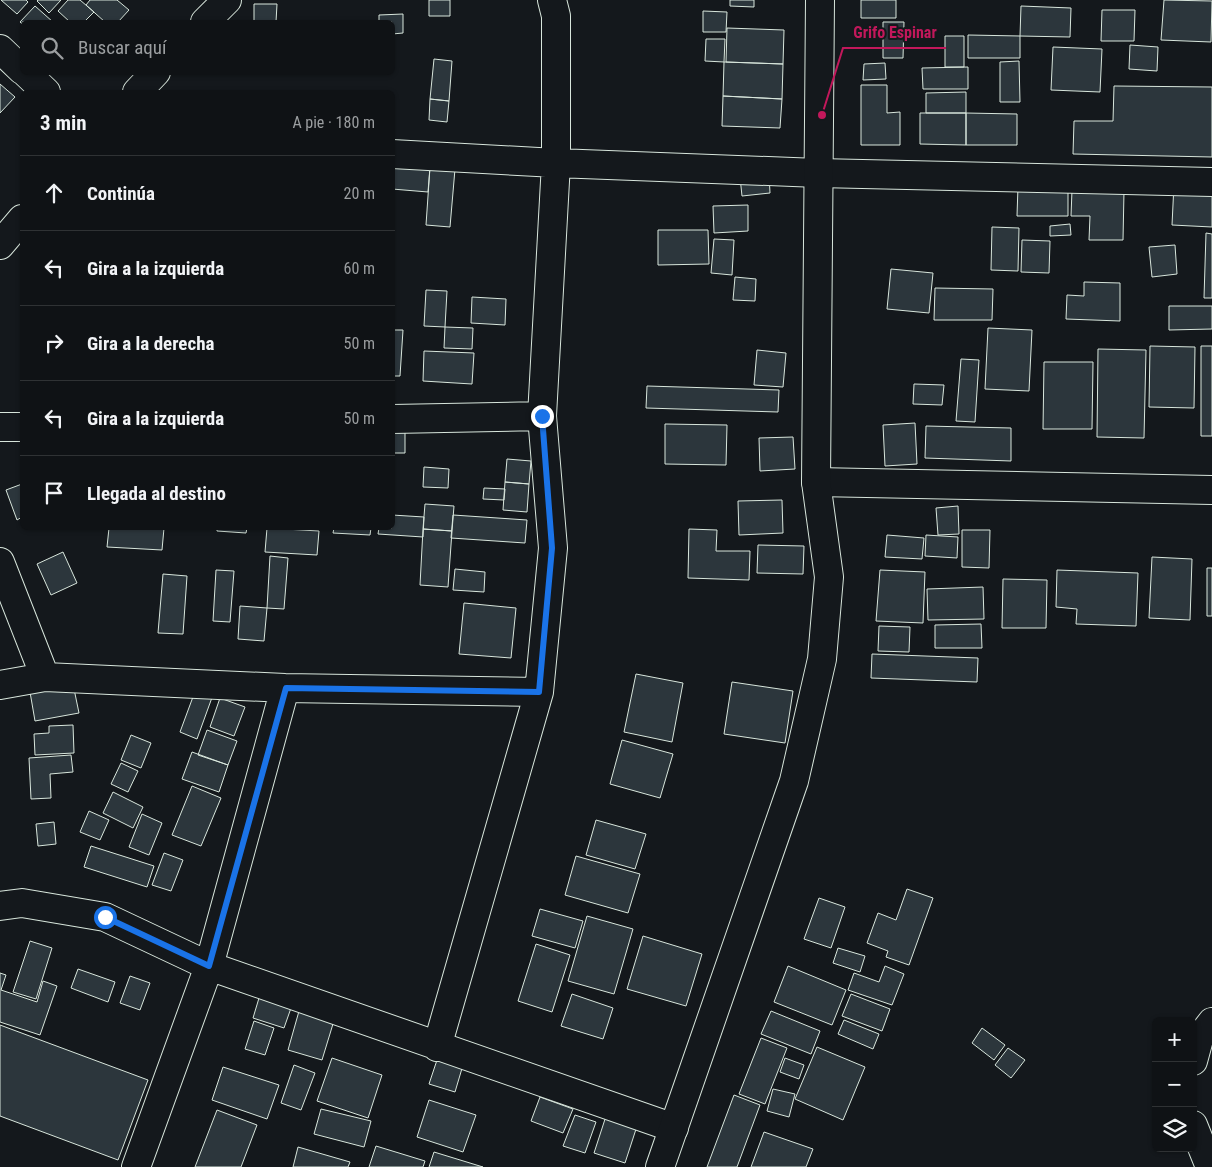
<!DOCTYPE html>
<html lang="es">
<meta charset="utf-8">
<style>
:root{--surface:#0f1215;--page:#1d2022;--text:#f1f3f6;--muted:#9b9ea0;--line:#2f3234}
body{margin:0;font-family:"Roboto Condensed",sans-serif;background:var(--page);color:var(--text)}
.controls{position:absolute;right:15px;bottom:15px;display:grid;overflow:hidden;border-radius:8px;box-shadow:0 1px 4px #0004}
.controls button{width:45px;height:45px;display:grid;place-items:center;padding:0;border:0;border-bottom:1px solid var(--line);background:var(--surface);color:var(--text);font:25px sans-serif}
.stop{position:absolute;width:15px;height:15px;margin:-11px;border:4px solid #1a73e8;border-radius:50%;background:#fff}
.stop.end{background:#1a73e8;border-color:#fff;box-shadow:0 1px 5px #0008}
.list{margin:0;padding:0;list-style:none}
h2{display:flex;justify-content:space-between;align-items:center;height:65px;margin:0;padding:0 20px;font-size:21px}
h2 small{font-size:16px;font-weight:400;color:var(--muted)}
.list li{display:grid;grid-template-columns:32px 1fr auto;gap:15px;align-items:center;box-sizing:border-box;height:75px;padding:0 20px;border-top:1px solid var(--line)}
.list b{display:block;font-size:19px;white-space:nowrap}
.list em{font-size:16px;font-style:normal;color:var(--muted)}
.icon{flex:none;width:28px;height:28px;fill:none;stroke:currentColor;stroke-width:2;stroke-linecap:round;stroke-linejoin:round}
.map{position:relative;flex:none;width:1212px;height:1167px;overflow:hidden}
.search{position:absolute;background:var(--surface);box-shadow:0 1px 4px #0004;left:20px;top:20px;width:375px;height:55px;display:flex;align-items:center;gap:12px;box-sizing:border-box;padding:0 18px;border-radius:8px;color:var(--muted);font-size:19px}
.panel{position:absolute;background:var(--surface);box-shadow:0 1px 4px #0004;left:20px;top:90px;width:375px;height:440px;border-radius:8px}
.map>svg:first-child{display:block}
.building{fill:#2c363c;stroke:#d8e6dc}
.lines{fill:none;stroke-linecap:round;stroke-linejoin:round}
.minor-casing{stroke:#d8e6dc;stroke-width:30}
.primary-casing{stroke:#d8e6dc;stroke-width:30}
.minor{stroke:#14181c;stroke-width:28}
.primary{stroke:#14181c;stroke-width:28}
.route{stroke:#1a73e8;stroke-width:6}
.leader{fill:none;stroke:#c2185b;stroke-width:2}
.callout-dot{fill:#c2185b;stroke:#14181c;stroke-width:2}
.callout-label{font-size:16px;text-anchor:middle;font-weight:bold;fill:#c2185b;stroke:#14181c;stroke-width:4;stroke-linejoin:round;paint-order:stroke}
</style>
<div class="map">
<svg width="1212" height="1167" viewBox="0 0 1212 1167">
<rect width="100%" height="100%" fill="#14181c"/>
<!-- building -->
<path class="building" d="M1,0H26L28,2L17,14Z
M38,0H61L49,13L37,1Z
M68,0H80L94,12L84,22H70L58,11Z
M90,0H117L129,10L118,22H105L86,5Z
M429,0H450V16H429Z
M730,0H754V7L730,6Z
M861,0H896V18H861Z
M1164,0L1212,1L1211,42L1161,40Z
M254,4H277L276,22H254Z
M35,6L53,22H22V24L20,22Z
M1021,6L1071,8L1070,37L1020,36Z
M1102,10H1135L1134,41H1101Z
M703,11L727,12L726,32H703Z
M403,14V33L392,34V22H379V15Z
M883,22H904L903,58H883Z
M727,28L784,30L783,64L726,62Z
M968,35L1020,36V58H968Z
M945,36H964V67H945Z
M706,39H725L724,62L705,61Z
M1130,45L1158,47L1157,71L1129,69Z
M1053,47L1102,49L1100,92L1051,90Z
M434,59L452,61L449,101L430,99Z
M1019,61L1020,102H1000V62Z
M724,62L783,64L782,99L723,96Z
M885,63L886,79L863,80L864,64Z
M968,67V89H923L922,68Z
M0,84L15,97L0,113Z
M861,85H887V113L900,112V145H861Z
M1114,86L1212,87V157L1073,154L1074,121H1113Z
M966,92V113H926V93Z
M723,96L782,99L780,128L722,126Z
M430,99L449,101L447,122L429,120Z
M920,113H966V145L920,144Z
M966,113L1017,114V145H966Z
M392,164L430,167L428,192L392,189Z
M430,167L455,169L450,227L426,225Z
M769,174L770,193L742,196L740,177Z
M1174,184L1212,185V227L1172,225Z
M1018,186L1068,187V216H1017Z
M1072,190L1124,191L1123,240H1089L1090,216H1071Z
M748,205V231L714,233L713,206Z
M1070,224L1071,235L1050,236V226Z
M992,227L1019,228L1018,271L991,270Z
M658,230H708L709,264L658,265Z
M1206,233L1212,234V298H1204Z
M714,239L734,240L732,275L711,273Z
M1022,240L1050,241L1049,273L1021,272Z
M1175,245L1177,274L1152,277L1149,247Z
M891,269L933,273L929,313L887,309Z
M735,277L756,279L755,301L733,300Z
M1084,282L1120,283V321L1066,319L1067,295L1084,296Z
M935,288L993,289L992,320H934Z
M426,290L447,291L445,327L424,326Z
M472,297L506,299L505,325L471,323Z
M1169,306H1212V329L1169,330Z
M445,327L473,328L472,349L444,348Z
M988,328L1032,330L1029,391L985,389Z
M392,330H403L400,376H392Z
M1150,346L1195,347L1194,408L1149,407Z
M1201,346H1212V436H1201Z
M1098,349L1146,350L1144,438L1097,437Z
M757,350L786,353L783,387L754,385Z
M424,351L474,353L472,384L423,381Z
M961,359L979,360L975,422L956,421Z
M1044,362H1093L1092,429H1043Z
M914,384L944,385L942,405L913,404Z
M647,386L779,390L778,412L646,408Z
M915,423L917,464L885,466L883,425Z
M665,424L727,425L726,465L665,464Z
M392,425H405V453H392Z
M926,426L1011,428V461L925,458Z
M793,437L795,469L760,471L759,438Z
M507,459L531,461L529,484L505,482Z
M424,467L449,469L448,488L423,487Z
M505,482L529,484L527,512L503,510Z
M22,484V517L17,520L6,490Z
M484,488L505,489L504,500L483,499Z
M782,500L783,533L739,535L738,501Z
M425,504L454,506L452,531L423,529Z
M958,506L959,534L938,535L936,508Z
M392,515L424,517L423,537L378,534L379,528H392Z
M453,515L527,520L525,543L451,538Z
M109,528H164L162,550L107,547Z
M217,528H247L246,533L217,531Z
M267,528L319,531L317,555L265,552Z
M334,528H371L370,535L333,533Z
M423,529L452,531L448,587L420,585Z
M689,529L717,530L716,551H750L749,580L688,578Z
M962,530H990L989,568L962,567Z
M887,535L924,538L922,559L885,557Z
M926,535L958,537L957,558L925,556Z
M758,545L804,546L803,574L757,573Z
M63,552L77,583L51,595L37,564Z
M270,556L288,558L284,609L267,608Z
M1152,557L1192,559L1190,620L1149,618Z
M1207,568H1212V616H1207Z
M455,569L485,572L484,592L453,590Z
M216,570L234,571L230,622L213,621Z
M880,570L925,572L923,623L876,621Z
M1057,570L1138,573L1136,626L1076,624L1077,609L1056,607Z
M163,574L187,576L183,634L158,633Z
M1003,579L1047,580L1046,628H1002Z
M983,587L984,619L928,620L927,589Z
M464,603L516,608L511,658L459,654Z
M240,606L267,608L264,641L238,639Z
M981,624L982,648H935V625Z
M879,626L910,627L909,652L878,651Z
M872,654L978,658L977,682L871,678Z
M636,674L683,683L672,742L624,732Z
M732,682L793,691L785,743L724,734Z
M73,684L79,713L35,721L30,692Z
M197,686L214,692L197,739L180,732Z
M220,698L245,707L234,736L210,727Z
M73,725L74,753L35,755L34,734L49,733V726Z
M207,730L237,741L228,765L198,755Z
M131,735L151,743L141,768L121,760Z
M622,740L673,754L660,798L610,784Z
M192,752L228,765L219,792L182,779Z
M71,755L73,772L50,774L51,798L31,799L29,758Z
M121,763L138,771L128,792L111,784Z
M192,786L221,798L201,846L172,835Z
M113,792L143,807L133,828L103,813Z
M89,811L109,820L100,840L80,832Z
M142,814L162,823L149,855L129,847Z
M596,820L646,834L635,869L586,855Z
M54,822L56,844L38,846L36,824Z
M91,846L154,866L147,887L84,867Z
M164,853L183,860L171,891L152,885Z
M576,856L640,874L628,913L565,895Z
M907,889L933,898L909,965L886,957L888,951L867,943L878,913L896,920Z
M819,898L845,907L831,948L804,939Z
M540,909L583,921L575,948L532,936Z
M587,916L633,929L614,994L568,981Z
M643,936L702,954L686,1006L627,989Z
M30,941L52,948L36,999L13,992Z
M536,944L570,955L552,1012L518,1001Z
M838,948L865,956L860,972L833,963Z
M788,966L846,990L832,1025L774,1002Z
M885,966L904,974L892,1005L848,990L854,973L879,982Z
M78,969L115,982L108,1002L71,988Z
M0,973L6,975L1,990L37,1002L43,981L57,986L40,1035L0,1022Z
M130,976L150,983L140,1010L120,1003Z
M572,994L613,1008L603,1039L561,1026Z
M851,994L890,1009L882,1031L842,1016Z
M259,998L291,1008L284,1028L253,1018Z
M301,1004L336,1014L322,1060L288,1050Z
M771,1011L820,1031L811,1054L761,1034Z
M844,1020L879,1034L873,1049L838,1034Z
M254,1021L274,1028L265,1055L245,1049Z
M0,1025L148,1080L118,1160L0,1116Z
M982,1028L1005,1045L994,1060L972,1043Z
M761,1038L787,1048L765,1104L739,1094Z
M817,1047L865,1067L843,1120L795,1099Z
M1008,1048L1025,1060L1011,1078L995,1065Z
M438,1057L463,1065L455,1092L429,1084Z
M332,1058L382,1075L368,1118L317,1101Z
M785,1058L804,1065L799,1079L780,1072Z
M294,1065L315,1073L301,1110L281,1103Z
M223,1067L279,1085L267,1119L212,1100Z
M773,1089L795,1094L789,1117L767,1111Z
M734,1095L760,1105L737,1167H707Z
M540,1097L573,1109L563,1133L531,1121Z
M429,1100L476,1115L463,1152L417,1137Z
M321,1109L371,1121L364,1147L314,1134Z
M217,1110L257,1125L241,1167H195Z
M607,1113L638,1123L625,1163L594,1153Z
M575,1115L596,1122L585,1153L563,1146Z
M764,1132L813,1149L806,1167H751Z
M376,1146L425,1161L423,1167H369Z
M298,1147L350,1162L348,1167H293Z
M434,1152L483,1167H429Z"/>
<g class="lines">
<defs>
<path id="minor" d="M205,22L227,0
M0,49L22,70
M25,72L46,92
M137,92L156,72
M392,154L556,163L818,173L1212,182
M0,245L22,219
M392,419L542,416
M0,427H22
M816,482L1212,490
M0,562L45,677
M0,685L45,677L285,688L539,692L553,548L542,416L556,163V16L552,0
M0,906L22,903L105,917L209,966L674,1128
M437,1047L539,692
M1193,1061L1199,1039L1212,1022
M1193,1125L1210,1167
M136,1167L209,966L285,688"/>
<path id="primary" d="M660,1167L794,781L822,659L829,577L816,482L820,0"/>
</defs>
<!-- minor casing -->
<use href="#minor" class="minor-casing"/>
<!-- primary casing -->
<use href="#primary" class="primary-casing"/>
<!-- minor -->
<use href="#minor" class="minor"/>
<!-- primary -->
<use href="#primary" class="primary"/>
</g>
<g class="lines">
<!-- route -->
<path class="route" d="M105,917L209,966L286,688L539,692L552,548L542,416"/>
</g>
<!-- callouts -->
<path class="leader" d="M822 115L843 48H946"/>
<circle class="callout-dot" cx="822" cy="115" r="5"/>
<g class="callout-label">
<text x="895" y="38">Grifo Espinar</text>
</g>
</svg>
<div class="controls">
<button>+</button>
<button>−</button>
<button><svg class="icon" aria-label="layers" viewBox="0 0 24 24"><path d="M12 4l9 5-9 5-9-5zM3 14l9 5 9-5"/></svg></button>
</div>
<div class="stop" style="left:105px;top:917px"></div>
<div class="stop end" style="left:542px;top:416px"></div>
<div class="search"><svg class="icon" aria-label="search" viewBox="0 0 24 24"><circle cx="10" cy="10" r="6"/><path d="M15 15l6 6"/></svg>Buscar aquí</div>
<section class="panel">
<h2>3 min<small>A pie · 180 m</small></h2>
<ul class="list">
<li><svg class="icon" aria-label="ahead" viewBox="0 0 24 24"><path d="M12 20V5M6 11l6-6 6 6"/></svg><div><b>Continúa</b></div><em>20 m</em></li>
<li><svg class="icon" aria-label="left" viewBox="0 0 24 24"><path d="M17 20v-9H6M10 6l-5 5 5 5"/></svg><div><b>Gira a la izquierda</b></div><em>60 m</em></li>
<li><svg class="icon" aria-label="right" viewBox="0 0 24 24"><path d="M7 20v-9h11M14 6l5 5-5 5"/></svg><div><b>Gira a la derecha</b></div><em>50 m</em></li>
<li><svg class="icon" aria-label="left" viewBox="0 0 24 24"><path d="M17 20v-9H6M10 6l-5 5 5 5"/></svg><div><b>Gira a la izquierda</b></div><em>50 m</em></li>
<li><svg class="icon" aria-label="arrive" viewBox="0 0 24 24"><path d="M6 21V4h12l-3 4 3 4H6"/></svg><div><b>Llegada al destino</b></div></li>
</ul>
</section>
</div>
